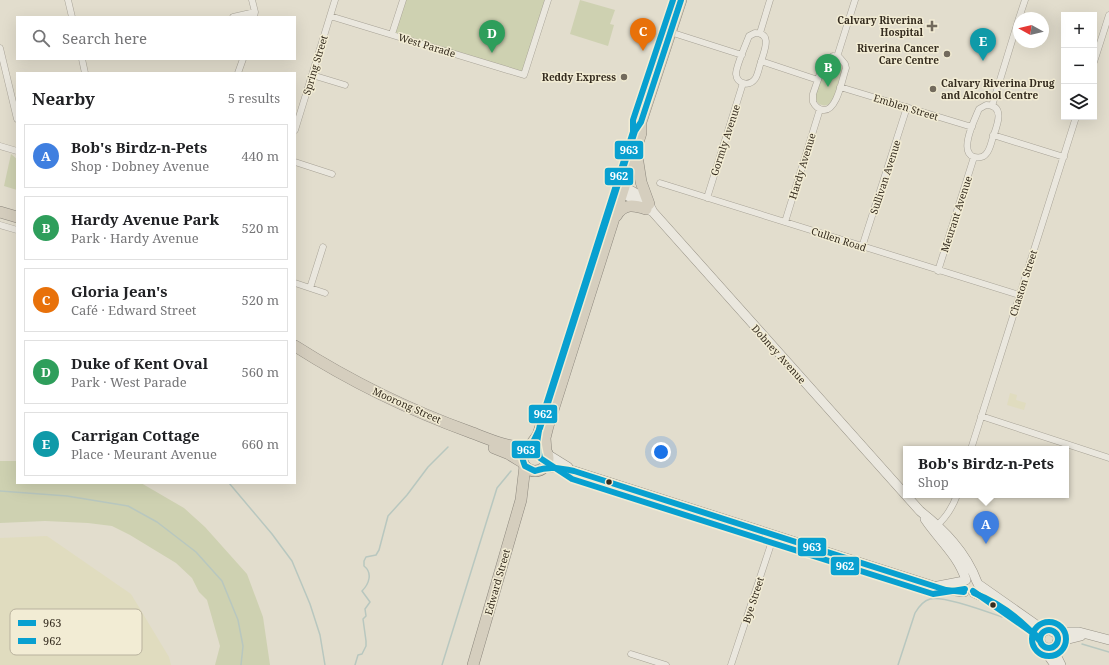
<!DOCTYPE html>
<meta charset="utf-8">
<style>
:root{--surface:#fff;--page:#f6f6f6;--text:#202124;--muted:#757577;--line:#e0e0e0;--accent:#ea580c}
body{margin:0;font-family:"Noto Serif",serif;background:var(--page);color:var(--text)}
.controls{position:absolute;right:12px;top:12px;display:grid;overflow:hidden;border-radius:0px;box-shadow:0 4px 16px #0002}
.controls button{width:36px;height:36px;display:grid;place-items:center;padding:0;border:0;border-bottom:1px solid var(--line);background:var(--surface);color:var(--text);font:20px sans-serif}
.compass{position:absolute;left:1013px;top:12px;width:36px;height:36px;border-radius:50%;background:var(--surface);box-shadow:0 4px 16px #0002;rotate:278deg}
.you{position:absolute;left:661px;top:452px;width:14px;height:14px;margin:-10px;border:3px solid #fff;border-radius:50%;background:#1a73e8;box-shadow:0 0 0 6px #1a73e833}
.badge{display:grid;place-items:center;width:26px;height:26px;border-radius:50%;background:var(--accent);color:#fff;font-size:13px;font-weight:700}
.pin{position:absolute;translate:-50% -33px;filter:drop-shadow(0 1px 2px #0008)}
.pin::after{content:'';position:absolute;top:21px;width:14px;height:12px;background:inherit;clip-path:polygon(0 0,100% 0,50% 100%)}
.popup{position:absolute;left:903px;top:446px;width:166px;height:52px;box-sizing:border-box;display:grid;place-content:center;border-radius:0px;background:var(--surface);filter:drop-shadow(0 1px 3px #0005);font-size:13px;white-space:nowrap;color:var(--muted)}
.popup b{font-size:15px;color:var(--text)}
.popup::after{content:'';position:absolute;left:50%;top:100%;margin-left:-8px;border:8px solid transparent;border-top-color:var(--surface)}
.list{margin:0;padding:0;list-style:none}
h2{display:flex;justify-content:space-between;align-items:center;height:52px;margin:0;padding:0 16px;font-size:17px}
h2 small{font-size:13px;font-weight:400;color:var(--muted)}
.list li{display:grid;grid-template-columns:26px 1fr auto;gap:12px;align-items:center;box-sizing:border-box;height:64px;margin:0 8px 8px;padding:0 8px;border:1px solid var(--line);border-radius:0px}
.list b{display:block;font-size:15px;white-space:nowrap}
.list p{margin:0;font-size:13px;white-space:nowrap;color:var(--muted)}
.list em{font-size:13px;font-style:normal;color:var(--muted)}
.icon{flex:none;width:22px;height:22px;fill:none;stroke:currentColor;stroke-width:2;stroke-linecap:round;stroke-linejoin:round}
.map{position:relative;flex:none;width:1109px;height:665px;overflow:hidden}
.search{position:absolute;background:var(--surface);box-shadow:0 4px 16px #0002;left:16px;top:16px;width:280px;height:44px;display:flex;align-items:center;gap:10px;box-sizing:border-box;padding:0 14px;border-radius:0px;color:var(--muted);font-size:15px}
.panel{position:absolute;background:var(--surface);box-shadow:0 4px 16px #0002;left:16px;top:72px;width:280px;height:412px;border-radius:0px}
.map>svg:first-child{display:block}
.farmland{fill:#e0dcbf}
.green{fill:#ced1b1}
.lines{fill:none;stroke-linecap:round;stroke-linejoin:round}
.stream{stroke:#b8c7bf;stroke-width:1.5}
.street-casing{stroke:#a7a296;stroke-width:7}
.secondary-casing{stroke:#979286;stroke-width:10}
.highway-casing{stroke:#8c877d;stroke-width:12}
.street{stroke:#eae7de;stroke-width:6}
.secondary{stroke:#eae7de;stroke-width:9}
.highway{stroke:#d5cebe;stroke-width:11}
.bus-1-casing{stroke:#f2ecd4;stroke-width:9}
.bus-2-casing{stroke:#f2ecd4;stroke-width:9}
.bus-1{stroke:#08a0d0;stroke-width:6}
.bus-2{stroke:#08a0d0;stroke-width:6}
.poi-dot{fill:#726a5c;stroke:#f2ecd4;stroke-width:1.5}
.bus-dot{fill:#352c1f;stroke:#f2ecd4;stroke-width:1.5}
.labels{text-anchor:middle;stroke-width:3;stroke-linejoin:round;paint-order:stroke}
.poi-label{font-size:10px;font-weight:bold;fill:#352c1f;stroke:#f2ecd4;text-anchor:end}
.street-label{font-size:10px;fill:#352c1f;stroke:#f2ecd4}
.key{fill:#f2ecd4;stroke:#b9b29e;stroke-width:1}
.key-label{font-size:11px;fill:#352c1f}
.line-badge{stroke:#f2ecd4;stroke-width:1.5}
.badge-label{font-size:11px;text-anchor:middle;font-weight:bold;fill:#fff}
</style>
<div class="map">
<svg width="1109" height="665" viewBox="0 0 1109 665">
<rect width="100%" height="100%" fill="#e2ddcd"/>
<!-- farmland -->
<path class="farmland" d="M1010,393L1017,395L1016,400L1026,403L1024,410L1007,405Z
M47,536L131,594L169,657L171,665H0V538Z"/>
<!-- green -->
<path class="green" d="M403,0H548L524,75L392,34Z
M580,0L615,10L610,24L614,25L608,46L570,34Z
M833,59L838,60C841,63 843,66 842,71C842,77 835,99 830,103C828,105 825,106 822,105C812,102 817,89 819,83C822,74 824,64 833,59Z
M11,154L17,159V190L4,186Z
M0,461H17V483H141L184,508L205,527L247,574L263,617L270,665H215L220,646L207,600L199,592L192,578L176,563L130,535L112,526L88,523L45,521L0,523Z"/>
<g class="lines">
<!-- stream -->
<path class="stream" d="M229,483L272,534L292,561L310,604L320,635L325,665
M0,491L67,496L128,506L157,522L196,552L222,581L238,620L243,646L241,665
M1082,644L1109,652
M355,665L358,655L362,654L366,646V641L363,619L366,616L365,609L370,602L362,591C369,584 373,573 364,566V561L366,557L376,555L379,550L388,516L407,495L428,467L448,447
M442,665L497,488L511,471
M898,665L915,613C919,606 923,601 930,599C943,595 988,612 1002,617"/>
<defs>
<path id="street" d="M68,0L72,17
M252,0L255,12L254,17
M330,16L524,75L548,0
M233,17L255,12
M1019,18L1025,0
M670,32L742,55
M755,33C773,33 764,51 761,62C759,67 758,75 755,79C749,87 737,84 736,74C736,66 746,44 749,36Z
M760,33L770,0
M392,34L403,0
M0,48L17,119
M833,56L840,58L845,64L846,68C842,79 837,112 823,110C818,109 815,106 813,102V94L824,62Z
M837,57L855,0
M82,59L85,73
M761,61L818,80
M1094,62L1109,15
M238,73L243,59
M312,75L345,85
M840,87L972,127
M986,105C1006,105 997,126 993,137C991,143 990,150 986,154C983,158 979,158 974,157C958,152 975,119 979,109Z
M992,106L1019,18
M295,130L335,0
M993,135L1064,157
M0,146L17,151
M295,162L332,174
M660,183L1019,295
M707,198L743,83
M785,222L820,109
M0,225L17,230
M862,247L907,107
M938,271L974,157
M295,283L325,293
M310,288L323,247
M981,416L1109,458
M971,449L1076,117
M935,527C946,518 952,509 957,495
M631,654L666,665
M731,665L774,535"/>
<path id="secondary" d="M653,212C648,209 644,205 640,202C631,196 624,197 617,188L624,187C637,193 647,199 653,212L920,511C944,530 966,552 977,582
M547,454L568,467
M543,468H558L574,471L946,590L964,592
M925,519C939,540 958,555 966,580
M978,584L1045,631
M938,586L964,581
M974,593L988,599L996,604
M1016,619L1033,632L1040,641
M1040 639a9 9 0 1 1 18 0a9 9 0 1 1-18 0Z
M1053,632H1079L1109,640
M1057,642L1081,636
M1043,646L1050,658L1055,665
M1055,646L1056,655L1061,665"/>
<path id="highway" d="M637,156L641,182L649,204
M0,212L17,217
M616,216C624,203 634,205 646,209
M295,346C350,381 409,410 470,432C489,439 506,447 526,448
M522 458a13 13 0 1 1 26 0a13 13 0 1 1-26 0Z
M530,446L538,435L543,420
M494,448L509,454L522,462
M546,451L545,438L548,426L641,133V122L681,0
M473,665L521,500L525,466"/>
</defs>
<!-- street casing -->
<use href="#street" class="street-casing"/>
<!-- secondary casing -->
<use href="#secondary" class="secondary-casing"/>
<!-- highway casing -->
<use href="#highway" class="highway-casing"/>
<!-- street -->
<use href="#street" class="street"/>
<!-- secondary -->
<use href="#secondary" class="secondary"/>
<!-- highway -->
<use href="#highway" class="highway"/>
<defs>
<path id="bus-1" d="M681,0L641,122L635,131L540,428C537,433 534,442 530,446C522,454 520,454 525,466L535,471C548,466 560,468 574,471L946,590L964,592
M974,593C1000,603 1022,620 1040,641
M1040 639a9 9 0 1 1 18 0a9 9 0 1 1-18 0Z"/>
<path id="bus-2" d="M673,0L633,120V132L540,424L537,443L540,458L572,479L933,594L965,589
M973,591L1040,638
M1032 639a17 17 0 1 1 34 0a17 17 0 1 1-34 0Z"/>
</defs>
<!-- bus-1 casing -->
<use href="#bus-1" class="bus-1-casing"/>
<!-- bus-2 casing -->
<use href="#bus-2" class="bus-2-casing"/>
<!-- bus-1 -->
<use href="#bus-1" class="bus-1"/>
<!-- bus-2 -->
<use href="#bus-2" class="bus-2"/>
</g>
<!-- markers -->
<g class="poi-dot">
<path d="M930 20h4v4h4v4h-4v4h-4v-4h-4v-4h4z"/>
<circle cx="947" cy="54" r="4"/>
<circle cx="624" cy="77" r="4"/>
<circle cx="933" cy="89" r="4"/>
</g>
<g class="bus-dot">
<circle cx="609" cy="482" r="3.5"/>
<circle cx="993" cy="605" r="3.5"/>
</g>
<g class="labels">
<!-- poi labels -->
<g class="poi-label">
<text x="923" y="24">Calvary Riverina<tspan x="923" dy="12">Hospital</tspan></text>
<text x="939" y="52">Riverina Cancer<tspan x="939" dy="12">Care Centre</tspan></text>
<text x="616" y="81">Reddy Express</text>
<text x="941" y="87" text-anchor="start">Calvary Riverina Drug<tspan x="941" dy="12">and Alcohol Centre</tspan></text>
</g>
<!-- street labels -->
<g class="street-label">
<text transform="translate(427 45) rotate(17)" y="4">West Parade</text>
<text transform="translate(315 65) rotate(-73)" y="4">Spring Street</text>
<text transform="translate(906 107) rotate(17)" y="4">Emblen Street</text>
<text transform="translate(725 140) rotate(-72)" y="4">Gormly Avenue</text>
<text transform="translate(802 166) rotate(-73)" y="4">Hardy Avenue</text>
<text transform="translate(885 177) rotate(-72)" y="4">Sullivan Avenue</text>
<text transform="translate(956 214) rotate(-72)" y="4">Meurant Avenue</text>
<text transform="translate(839 239) rotate(18)" y="4">Cullen Road</text>
<text transform="translate(1023 283) rotate(-72)" y="4">Chaston Street</text>
<text transform="translate(779 354) rotate(48)" y="4">Dobney Avenue</text>
<text transform="translate(407 405) rotate(24)" y="4">Moorong Street</text>
<text transform="translate(497 582) rotate(-74)" y="4">Edward Street</text>
<text transform="translate(753 600) rotate(-72)" y="4">Bye Street</text>
</g>
</g>
<!-- legend -->
<rect x="10" y="609" width="132" height="46" rx="6" class="key"/>
<rect x="18" y="620" width="18" height="6" fill="#08a0d0"/>
<rect x="18" y="638" width="18" height="6" fill="#08a0d0"/>
<g class="key-label">
<text x="43" y="627">963</text>
<text x="43" y="645">962</text>
</g>
<g class="line-badge">
<rect x="614" y="140" width="30" height="20" rx="4" fill="#08a0d0"/>
<rect x="604" y="167" width="30" height="19" rx="4" fill="#08a0d0"/>
<rect x="528" y="404" width="30" height="20" rx="4" fill="#08a0d0"/>
<rect x="511" y="440" width="30" height="19" rx="4" fill="#08a0d0"/>
<rect x="797" y="537" width="30" height="20" rx="4" fill="#08a0d0"/>
<rect x="830" y="556" width="30" height="20" rx="4" fill="#08a0d0"/>
</g>
<g class="badge-label">
<text x="629" y="154">963</text>
<text x="619" y="180">962</text>
<text x="543" y="418">962</text>
<text x="526" y="454">963</text>
<text x="812" y="551">963</text>
<text x="845" y="570">962</text>
</g>
</svg>
<div class="controls">
<button>+</button>
<button>−</button>
<button><svg class="icon" aria-label="layers" viewBox="0 0 24 24"><path d="M12 4l9 5-9 5-9-5zM3 14l9 5 9-5"/></svg></button>
</div>
<svg class="compass" viewBox="-18 -18 36 36"><path d="M0-13l5 13h-10z" fill="#e53935"/><path d="M0 13l5-13h-10z" fill="#757577"/></svg>
<div class="you"></div>
<div class="pin badge" style="left:986px;top:544px;background:#3f7fe0">A</div>
<div class="popup"><b>Bob's Birdz-n-Pets</b>Shop</div>
<div class="pin badge" style="left:828px;top:87px;background:#2e9e5b">B</div>
<div class="pin badge" style="left:643px;top:51px;background:#e8710a">C</div>
<div class="pin badge" style="left:492px;top:53px;background:#2e9e5b">D</div>
<div class="pin badge" style="left:983px;top:61px;background:#0f9aa8">E</div>
<div class="search"><svg class="icon" aria-label="search" viewBox="0 0 24 24"><circle cx="10" cy="10" r="6"/><path d="M15 15l6 6"/></svg>Search here</div>
<section class="panel">
<h2>Nearby<small>5 results</small></h2>
<ul class="list">
<li><span class="badge" style="background:#3f7fe0">A</span><div><b>Bob's Birdz-n-Pets</b><p>Shop · Dobney Avenue</p></div><em>440 m</em></li>
<li><span class="badge" style="background:#2e9e5b">B</span><div><b>Hardy Avenue Park</b><p>Park · Hardy Avenue</p></div><em>520 m</em></li>
<li><span class="badge" style="background:#e8710a">C</span><div><b>Gloria Jean's</b><p>Café · Edward Street</p></div><em>520 m</em></li>
<li><span class="badge" style="background:#2e9e5b">D</span><div><b>Duke of Kent Oval</b><p>Park · West Parade</p></div><em>560 m</em></li>
<li><span class="badge" style="background:#0f9aa8">E</span><div><b>Carrigan Cottage</b><p>Place · Meurant Avenue</p></div><em>660 m</em></li>
</ul>
</section>
</div>
